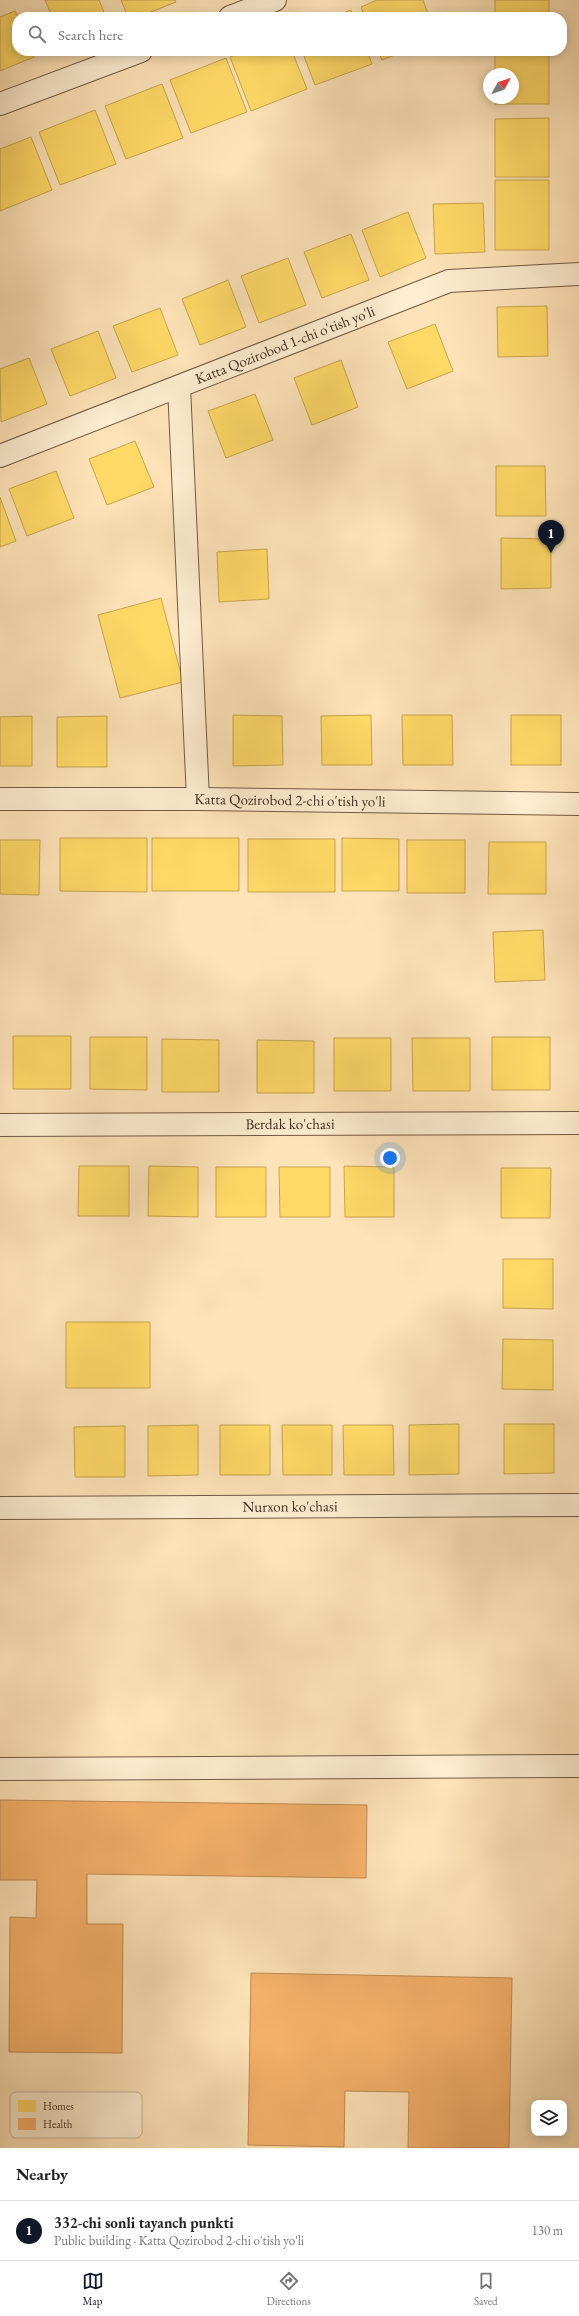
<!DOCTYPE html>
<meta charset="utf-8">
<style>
:root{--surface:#fff;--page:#f2f2f2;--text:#222;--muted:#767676;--line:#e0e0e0;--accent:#111827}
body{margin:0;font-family:"EB Garamond",serif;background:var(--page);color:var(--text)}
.controls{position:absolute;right:12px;bottom:12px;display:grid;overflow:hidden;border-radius:8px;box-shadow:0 2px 10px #0003}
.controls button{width:36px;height:36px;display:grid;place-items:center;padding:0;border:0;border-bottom:1px solid var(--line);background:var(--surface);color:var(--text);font:20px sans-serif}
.compass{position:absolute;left:483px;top:68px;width:36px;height:36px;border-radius:50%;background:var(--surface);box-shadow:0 2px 10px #0003;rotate:50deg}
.you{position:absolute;left:390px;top:1158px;width:14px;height:14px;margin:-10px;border:3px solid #fff;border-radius:50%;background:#1a73e8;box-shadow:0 0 0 6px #1a73e833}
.badge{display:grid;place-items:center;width:26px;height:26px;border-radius:50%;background:var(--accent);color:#fff;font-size:13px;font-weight:700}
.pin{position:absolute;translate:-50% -33px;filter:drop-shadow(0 1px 2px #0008)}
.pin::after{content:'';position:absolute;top:21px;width:14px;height:12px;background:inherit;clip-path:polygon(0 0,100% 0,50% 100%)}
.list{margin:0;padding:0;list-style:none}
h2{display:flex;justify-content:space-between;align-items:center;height:52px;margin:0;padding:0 16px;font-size:17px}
h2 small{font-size:13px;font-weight:400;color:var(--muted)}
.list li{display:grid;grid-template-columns:26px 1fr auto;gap:12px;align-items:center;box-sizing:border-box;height:60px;padding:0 16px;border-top:1px solid var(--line)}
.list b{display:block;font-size:15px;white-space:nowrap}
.list p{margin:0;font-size:13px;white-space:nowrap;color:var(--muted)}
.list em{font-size:13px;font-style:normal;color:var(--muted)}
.icon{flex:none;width:22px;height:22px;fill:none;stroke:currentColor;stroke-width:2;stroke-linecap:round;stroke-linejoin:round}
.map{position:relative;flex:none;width:579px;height:2148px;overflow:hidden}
.search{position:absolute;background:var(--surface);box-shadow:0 2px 10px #0003;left:12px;right:12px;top:12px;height:44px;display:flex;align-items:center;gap:10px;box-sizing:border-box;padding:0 14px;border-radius:16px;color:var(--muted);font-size:15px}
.sheet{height:112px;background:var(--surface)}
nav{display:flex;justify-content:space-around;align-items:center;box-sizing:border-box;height:56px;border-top:1px solid var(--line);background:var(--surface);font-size:11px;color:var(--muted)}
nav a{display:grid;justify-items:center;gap:2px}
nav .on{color:var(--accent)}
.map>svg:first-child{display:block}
.homes{fill:#ffd966;stroke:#c6a550}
.health{fill:#f6b26b;stroke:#c08a54}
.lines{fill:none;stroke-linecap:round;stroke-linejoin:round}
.minor-casing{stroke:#715a44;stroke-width:24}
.minor{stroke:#feedd1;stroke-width:22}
.labels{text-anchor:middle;stroke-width:4;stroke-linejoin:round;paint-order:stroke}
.street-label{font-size:15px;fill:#422c1e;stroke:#feedd1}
.key{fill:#feedd1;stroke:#c6b39b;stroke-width:1}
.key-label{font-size:11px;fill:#422c1e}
</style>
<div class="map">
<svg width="579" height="2148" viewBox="0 0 579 2148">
<rect width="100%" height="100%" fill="#fee3b8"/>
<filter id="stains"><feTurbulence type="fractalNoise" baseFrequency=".005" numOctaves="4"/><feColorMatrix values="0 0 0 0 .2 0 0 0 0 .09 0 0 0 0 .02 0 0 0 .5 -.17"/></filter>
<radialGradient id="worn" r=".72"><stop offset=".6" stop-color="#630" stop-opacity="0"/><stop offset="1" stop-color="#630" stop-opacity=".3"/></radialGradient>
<!-- homes -->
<path class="homes" d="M45,0H99L106,17H52Z
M121,0H175L176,2L138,17H128Z
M377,0H423L429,17H365L361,7Z
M495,0H549V17H495Z
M351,10L353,17H333Z
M15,11L18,17L17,51H32L34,57L0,71V17Z
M246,51H292L307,89L251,111L230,57Z
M302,51H367L372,64L315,85Z
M378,51H405L382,60Z
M495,51H549V104H495V98H513V74H495Z
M226,58L247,112L191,133L170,80Z
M162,84L183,138L126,159L105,106Z
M95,110L116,164L60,185L39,132Z
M549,118V177H495V119Z
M31,137L52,190L0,211V149Z
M495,180H549V250H495Z
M483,203L485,252L435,254L433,204Z
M408,212L426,258L380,277L362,230Z
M351,234L369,280L322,298L304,252Z
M288,258L306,305L259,323L241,276Z
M228,280L246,327L200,345L182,299Z
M547,306L548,356L498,357L497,307Z
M160,308L178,355L132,372L113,326Z
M435,324L453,371L407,389L388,342Z
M98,331L116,378L70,396L51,349Z
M29,358L47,404L1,422L0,369Z
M341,360L358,407L312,425L294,378Z
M255,394L273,440L226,458L208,411Z
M135,441L154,487L107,505L89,459Z
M496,466H545L546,516H496Z
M56,471L74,518L27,536L9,489Z
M0,497L16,541L0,547Z
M501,538L551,539V588L501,589Z
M267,549L269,599L219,602L217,552Z
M161,598L183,682L120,698L98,615Z
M233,715L282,716L283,765L233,766Z
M371,715L372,765H322L321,716Z
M402,715H452L453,765H403Z
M511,715H561V765H511Z
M32,716V766H0V717Z
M107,716V767H57V717Z
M60,838H147V892L60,891Z
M152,838H239V891H152Z
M342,838L399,839V891H342Z
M248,839H335V892H248Z
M0,840H40L39,895L0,894Z
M407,840H465V893H407Z
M489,842H546V894H488Z
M543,930L545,980L495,982L493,932Z
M13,1036H71V1089H13Z
M90,1037H147V1090L90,1089Z
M492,1037H550V1090H492Z
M334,1038H391V1091H334Z
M412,1038H470V1091H413Z
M162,1039L219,1040V1092H162Z
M257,1040L314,1041V1093H257Z
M79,1166H129V1216H78Z
M149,1166L198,1167V1217L148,1216Z
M344,1166L394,1167V1217H345Z
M216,1167H266V1217H216Z
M279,1167H330V1217H280Z
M501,1168H551L550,1218H501Z
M503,1259H553V1309L503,1308Z
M66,1322H150V1388H66Z
M503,1339L553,1340V1390L502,1389Z
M459,1424V1474L409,1475V1425Z
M504,1424H554V1473L504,1474Z
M198,1425V1475L148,1476V1426Z
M220,1425H270V1475H220Z
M282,1425H332V1475H283Z
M343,1425H393L394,1475H344Z
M125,1426V1477H75L74,1427Z"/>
<!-- health -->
<path class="health" d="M0,1800L367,1805L366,1878L87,1874V1924H123L122,2053L9,2052L10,1917L36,1918L37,1880H0Z
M251,1973L512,1978L509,2148H408L409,2092L345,2091L344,2147L248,2145Z"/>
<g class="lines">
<defs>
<g id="minor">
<path d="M230,17L275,0"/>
<path d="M0,104L141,51"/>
<path d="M179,387L198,799"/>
<path id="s1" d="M0,456L449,281L579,274"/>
<path id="s2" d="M0,799H198L579,804"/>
<path id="s3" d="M0,1125L579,1123"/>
<path id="s4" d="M0,1508L579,1505"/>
<path d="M0,1769L579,1766"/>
</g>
</defs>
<!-- minor casing -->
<use href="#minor" class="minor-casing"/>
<!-- minor -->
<use href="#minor" class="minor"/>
</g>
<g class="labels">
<!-- street labels -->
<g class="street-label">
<text dy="5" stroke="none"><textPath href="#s1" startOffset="306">Katta Qozirobod 1-chi o'tish yo'li</textPath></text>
<text dy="5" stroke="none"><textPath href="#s2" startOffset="290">Katta Qozirobod 2-chi o'tish yo'li</textPath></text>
<text dy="5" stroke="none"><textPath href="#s3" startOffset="290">Berdak ko'chasi</textPath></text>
<text dy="5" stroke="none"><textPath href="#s4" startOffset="290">Nurxon ko'chasi</textPath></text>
</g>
</g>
<!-- legend -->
<rect x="10" y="2092" width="132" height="46" rx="6" class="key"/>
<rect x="18" y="2100" width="18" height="12" fill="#ffd966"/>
<rect x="18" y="2118" width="18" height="12" fill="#f6b26b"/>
<g class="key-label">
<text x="43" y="2110">Homes</text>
<text x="43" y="2128">Health</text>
</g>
<rect width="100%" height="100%" filter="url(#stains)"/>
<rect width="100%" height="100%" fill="url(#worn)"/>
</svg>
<div class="controls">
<button><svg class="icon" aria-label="layers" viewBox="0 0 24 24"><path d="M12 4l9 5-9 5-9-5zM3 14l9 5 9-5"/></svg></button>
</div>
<svg class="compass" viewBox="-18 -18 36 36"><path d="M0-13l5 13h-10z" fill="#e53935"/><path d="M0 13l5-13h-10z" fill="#767676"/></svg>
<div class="you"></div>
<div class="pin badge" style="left:551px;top:553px">1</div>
<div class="search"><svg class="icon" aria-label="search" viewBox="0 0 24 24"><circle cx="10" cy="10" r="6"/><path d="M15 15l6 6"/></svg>Search here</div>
</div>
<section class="sheet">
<h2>Nearby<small></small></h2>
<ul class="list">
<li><span class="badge">1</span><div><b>332-chi sonli tayanch punkti</b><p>Public building · Katta Qozirobod 2-chi o'tish yo'li</p></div><em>130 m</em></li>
</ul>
</section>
<nav>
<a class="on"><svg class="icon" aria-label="map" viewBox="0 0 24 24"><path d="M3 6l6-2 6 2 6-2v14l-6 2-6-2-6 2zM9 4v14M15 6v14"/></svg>Map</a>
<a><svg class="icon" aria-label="directions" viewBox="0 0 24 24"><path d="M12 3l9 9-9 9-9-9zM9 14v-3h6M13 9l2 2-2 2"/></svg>Directions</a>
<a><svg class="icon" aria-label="saved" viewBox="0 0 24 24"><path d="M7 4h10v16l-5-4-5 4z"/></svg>Saved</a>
</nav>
